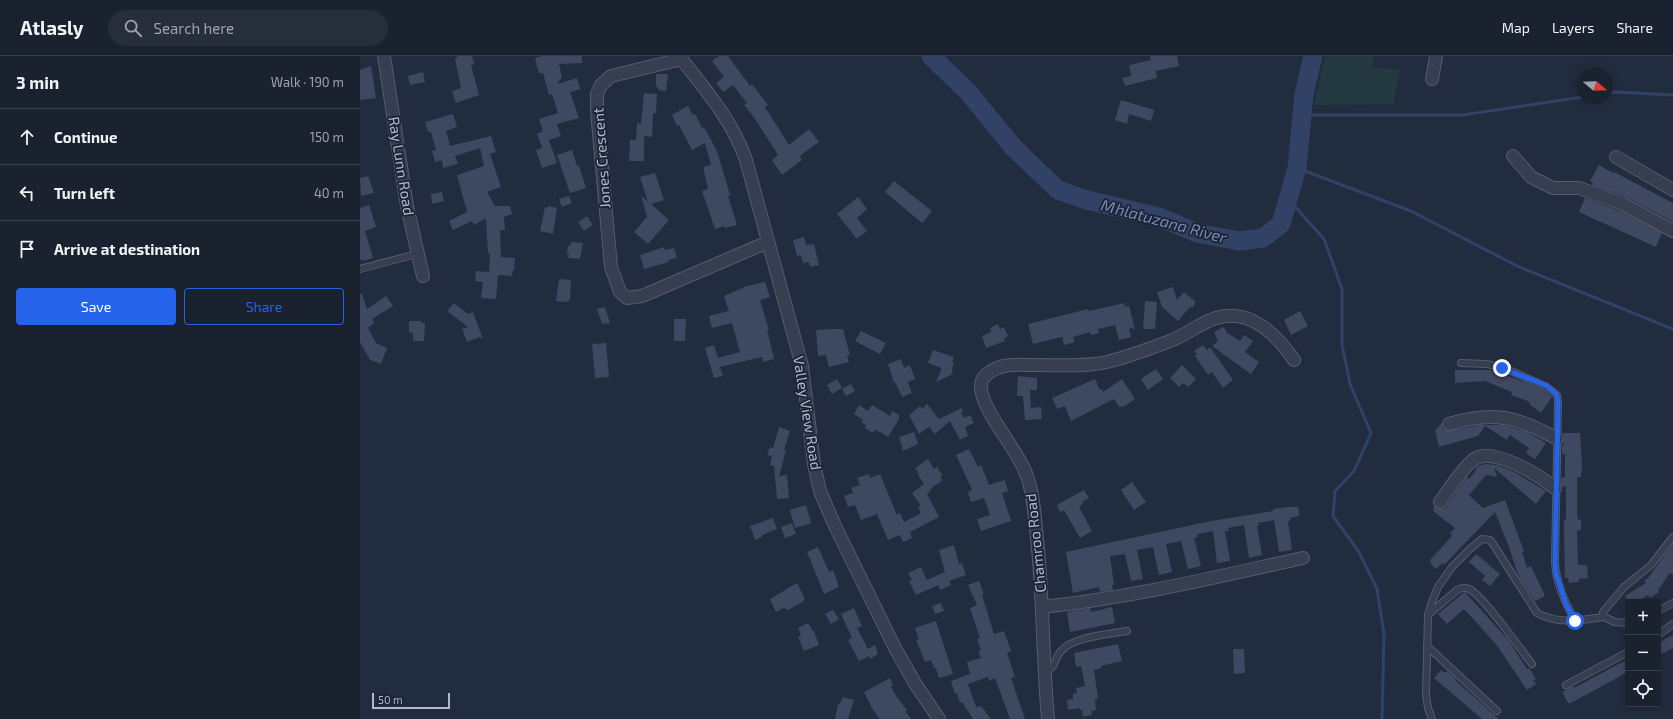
<!DOCTYPE html>
<meta charset="utf-8">
<style>
:root{--surface:#1a212f;--page:#272e3b;--text:#f1f3f6;--muted:#9fa3aa;--line:#383e4b;--accent:#2563eb}
body{margin:0;font-family:"Exo 2",sans-serif;background:var(--page);color:var(--text)}
.controls{position:absolute;right:12px;bottom:12px;display:grid;overflow:hidden;border-radius:4px;box-shadow:0 2px 10px #0003}
.controls button{width:36px;height:36px;display:grid;place-items:center;padding:0;border:0;border-bottom:1px solid var(--line);background:var(--surface);color:var(--text);font:20px sans-serif}
.compass{position:absolute;left:1217px;top:12px;width:36px;height:36px;border-radius:50%;background:var(--surface);box-shadow:0 2px 10px #0003;rotate:109deg}
.scale{position:absolute;left:12px;bottom:10px;width:78px;box-sizing:border-box;padding-left:4px;border:2px solid #b2b9ca;border-top:0;font-size:11px;line-height:14px;white-space:nowrap;color:#b2b9ca;-webkit-text-stroke:3px #1b2334;paint-order:stroke}
.stop{position:absolute;width:12px;height:12px;margin:-9px;border:3px solid #2563eb;border-radius:50%;background:#fff}
.stop.end{background:#2563eb;border-color:#fff;box-shadow:0 1px 4px #0008}
.list{margin:0;padding:0;list-style:none}
h2{display:flex;justify-content:space-between;align-items:center;height:52px;margin:0;padding:0 16px;font-size:17px}
h2 small{font-size:13px;font-weight:400;color:var(--muted)}
.list li{display:grid;grid-template-columns:26px 1fr auto;gap:12px;align-items:center;box-sizing:border-box;height:56px;padding:0 16px;border-top:1px solid var(--line)}
.list b{display:block;font-size:15px;white-space:nowrap}
.list em{font-size:13px;font-style:normal;color:var(--muted)}
.actions{display:flex;gap:8px;padding:12px 16px}
.actions a{flex:1;padding:9px 0;border:1px solid var(--accent);border-radius:4px;text-align:center;font-size:14px;color:var(--accent)}
.actions .main{background:var(--accent);color:#fff}
.icon{flex:none;width:22px;height:22px;fill:none;stroke:currentColor;stroke-width:2;stroke-linecap:round;stroke-linejoin:round}
.map{position:relative;flex:none;width:1313px;height:663px;overflow:hidden}
header{display:flex;align-items:center;gap:24px;box-sizing:border-box;height:56px;padding:0 20px;background:var(--surface);border-bottom:1px solid var(--line)}
header strong{font-size:19px}
nav{display:flex;gap:22px;margin-inline-start:auto;font-size:14px}
.search{width:280px;height:36px;background:var(--page);display:flex;align-items:center;gap:10px;box-sizing:border-box;padding:0 14px;border-radius:22px;color:var(--muted);font-size:15px}
main{display:flex}
aside{flex:1;background:var(--surface)}
.map>svg:first-child{display:block}
.green{fill:#243a40}
.lines{fill:none;stroke-linecap:round;stroke-linejoin:round}
.stream{stroke:#324266;stroke-width:3}
.river{stroke:#324266;stroke-width:19}
.building{fill:#3e4860}
.service-casing{stroke:#545c6d;stroke-width:8}
.minor-casing{stroke:#545c6d;stroke-width:14}
.service{stroke:#363e4f;stroke-width:6}
.minor{stroke:#363e4f;stroke-width:12}
.route{stroke:#2563eb;stroke-width:5}
.labels{text-anchor:middle;stroke-width:3.5;stroke-linejoin:round;paint-order:stroke}
.street-label{font-size:15px;fill:#b2b9ca;stroke:#1b2334}
.water-label{font-size:16px;font-style:italic;fill:#778bb4;stroke:#1b2334}
</style>
<header>
<strong>Atlasly</strong>
<div class="search"><svg class="icon" aria-label="search" viewBox="0 0 24 24"><circle cx="10" cy="10" r="6"/><path d="M15 15l6 6"/></svg>Search here</div>
<nav><a>Map</a><a>Layers</a><a>Share</a></nav>
</header>
<main>
<aside>
<h2>3 min<small>Walk · 190 m</small></h2>
<ul class="list">
<li><svg class="icon" aria-label="ahead" viewBox="0 0 24 24"><path d="M12 20V5M6 11l6-6 6 6"/></svg><div><b>Continue</b></div><em>150 m</em></li>
<li><svg class="icon" aria-label="left" viewBox="0 0 24 24"><path d="M17 20v-9H6M10 6l-5 5 5 5"/></svg><div><b>Turn left</b></div><em>40 m</em></li>
<li><svg class="icon" aria-label="arrive" viewBox="0 0 24 24"><path d="M6 21V4h12l-3 4 3 4H6"/></svg><div><b>Arrive at destination</b></div></li>
</ul>
<div class="actions"><a class="main">Save</a><a>Share</a></div>
</aside>
<div class="map">
<svg width="1313" height="663" viewBox="0 0 1313 663">
<rect width="100%" height="100%" fill="#222c3f"/>
<!-- green -->
<path class="green" d="M965,0H1013L1012,11L1040,14L1033,48L954,49Z"/>
<g class="lines">
<!-- stream -->
<path class="stream" d="M1247,37L1255,36L1313,39
M942,59H1103L1223,41
M937,112L1051,155L1157,210L1313,273
M928,143L964,183L982,233V289L990,328L1011,377L994,415L975,435L973,460L999,496L1017,533L1024,578L1022,663"/>
<!-- river -->
<path class="river" d="M571,0L609,37L653,91L698,134L727,144L799,161L837,177L879,185L903,182L921,168L937,112L944,38L953,0"/>
</g>
<!-- building -->
<path class="building" d="M97,0H112L114,8L111,9L119,39L96,47L92,35L101,32L95,3L97,2Z
M182,0H222V7L199,8L202,21L197,28L217,22L220,33L210,36L219,62L197,68L201,80L189,84L197,107L182,112L176,94L182,92L177,78L183,75L179,63L198,57L192,38L189,39L183,17H179L175,2Z
M359,0H368L390,30L392,28L408,49L405,51L429,89L449,73L459,86L441,99L440,101L442,104L422,119L412,104L418,99L393,60L384,49L387,47L373,29L363,36L356,27L364,21L352,5Z
M790,0H817L819,10L796,15L797,22L765,30L762,22L771,20L769,9L791,4Z
M11,10L16,42L0,44V14Z
M63,16L65,26L50,29L48,20Z
M296,18H308L306,35L299,34L296,29Z
M284,37L297,38L296,57H293L292,81L284,80V105H269L270,84H276L277,67L281,68Z
M761,44L794,54L791,65L769,58L767,68L755,64Z
M328,50L333,59L335,58L342,72L344,71L357,95L370,139L368,140L377,169L365,172L364,170L355,173L342,135L348,133L343,111L351,109L345,87L332,94L319,69L317,70L312,59Z
M93,58L97,71L86,75L90,90L131,80L136,96L130,98L141,131L127,136L135,150H150L152,158L144,161L145,174H140L141,201L155,202L154,214H153L152,220L138,219L136,243L121,242L123,226L115,225L116,215L129,216L130,197H128L126,162L114,169L112,165L93,174L89,165L107,156L97,119L124,110L120,92L95,100L98,108L83,112L82,104L75,106L72,95L76,94L71,76H68L65,66Z
M212,94L217,110H219L226,132L210,137L197,99Z
M1239,109L1253,117L1254,116L1313,147V166L1266,141L1232,129L1233,127L1230,125Z
M295,117L304,144L291,148L309,164L288,188L274,176L287,161L281,139L288,146L280,121Z
M8,120L14,137L1,140L0,122Z
M534,125L572,155L562,167L525,136Z
M82,136L84,145L72,148L71,138Z
M209,140L212,147L202,151L199,143Z
M498,141L507,153L497,162L507,175L497,183L477,158Z
M1225,142L1260,155L1302,177L1296,191L1219,156Z
M9,149L16,171L5,175L13,202L3,205L2,203L0,204V152Z
M188,150L197,152L193,178L180,175L185,151L188,152Z
M227,160L233,169L224,175L218,166Z
M444,181L446,189L454,188L459,209L450,211L449,206L443,207L441,199L437,200L433,184Z
M211,186L223,187L220,203L208,202L209,198H207L208,189L211,190Z
M304,191L305,194L314,192L317,202L308,204L309,206L284,213L280,199Z
M199,223L211,224L210,244H209L208,246L196,245Z
M405,226L410,241L400,244L409,274H407L414,303L403,306L402,301L360,311L363,320L354,322L345,292L354,289L358,302L380,296L372,267L352,272L349,260L369,255L364,240L383,232V231Z
M813,231L817,244L824,236L835,245L834,250L829,252L818,265L802,251L797,236Z
M0,238H2L7,253L26,240L33,250L12,263L14,267L8,272L16,287L27,292L21,308L10,304L0,286Z
M785,245L797,246L795,273H783Z
M94,247L108,258L113,256L123,283L120,281L107,286L102,273L108,271L87,255Z
M764,247L765,251L769,250L775,273L769,272L771,281L759,284L755,269L738,273L739,277L731,279L730,276L713,281L715,286L704,289L702,281L673,288L668,268L728,253L729,255Z
M245,251L250,267L242,268L237,253Z
M940,255L948,270L931,279L924,264Z
M314,263H326L325,285H314Z
M49,265H61V267H65L64,285H53V277L49,276Z
M638,268L640,273L644,271L648,280L644,282L645,285L626,292L622,280L631,276L630,272Z
M864,271L867,277L880,285L884,279L893,285L885,296L899,306L891,318L852,290L858,285L854,276Z
M471,273H483L490,299L487,300L489,306L469,311L466,299L458,300L456,274Z
M501,275L526,287L520,298L495,285Z
M246,287L249,321L235,322L232,288Z
M843,289L847,294L850,291L873,324L863,332L852,316L848,319L835,300L837,298L834,295Z
M573,294L594,301L592,306L594,307L592,313L593,314L591,319L576,326L582,312L568,307Z
M541,303L544,312L550,309L555,323L548,326L552,337L542,341L535,326L534,327L528,308Z
M822,309L836,323L828,331L823,327L819,331L810,322Z
M796,313L803,323L788,334L781,323Z
M1095,314H1131L1172,329L1185,335L1192,341L1181,357L1169,348L1170,346L1151,339L1152,336L1125,325L1095,327Z
M658,320L677,322V334H670L671,352L681,351L682,363L665,364L663,340H657Z
M477,323L482,332L472,338L467,329Z
M735,323L740,334L742,333L743,336L762,323L775,343L765,350L759,351L754,343L711,365L705,350L697,353L692,342Z
M491,328L495,335L486,340L482,333Z
M567,348L579,363L602,352L603,354L601,356L604,362L610,359L614,367L605,371L608,380L600,384L590,365L575,378L569,371L559,378L549,359L560,350L562,353Z
M499,349L508,355L512,349L530,360L532,355L539,359V363L528,381L520,376L515,374L513,377L505,372L506,369L501,366L503,364L494,358Z
M1082,367L1083,373L1087,375L1120,369H1143L1167,376L1186,387L1175,403L1166,397L1169,392L1150,379L1147,384L1125,370L1118,380L1079,391L1075,374Z
M419,371L430,375L424,394H426L419,420L427,419L429,442L417,443L414,410L410,409L412,400L407,399L410,391L413,392Z
M554,376L558,388L543,395L539,381Z
M1203,377H1220L1222,409L1221,421H1217V454L1218,464L1221,463V474L1217,475L1218,509H1227L1228,522L1219,523V526L1209,527L1208,522H1205L1204,476V464H1206V430L1202,431L1201,428V422L1205,421V398H1202V389H1204V383Z
M609,393L618,411L621,409L629,429L645,424L648,435L642,437L651,465L621,475L617,463L630,459L624,442L611,446L608,436L612,434L596,399Z
M568,403L574,413L577,411L582,419L580,421L583,424L570,433L571,434L567,438L579,461L550,476L552,482L543,486L540,479L528,484L517,458L501,464L495,449L488,451L484,440L493,437L491,432L500,429L497,422L509,418L510,422L520,418L537,459L540,457L544,466L561,457L558,451L561,450L552,437L564,428L558,419L559,418L555,412Z
M1126,408L1137,409L1154,416L1186,435L1176,448L1134,412L1137,421L1126,419L1109,439L1123,452L1145,444L1164,495L1162,496L1167,512L1171,510L1185,540L1175,545L1158,519L1149,491L1135,456L1084,509L1082,507L1076,513L1070,507L1071,503L1092,480L1090,477L1095,472L1073,455L1074,450L1079,453H1084L1107,421L1109,423L1116,414L1117,410Z
M772,426L786,446L774,454L761,434Z
M724,434L729,442L722,446L723,448L719,451L732,475L720,482L704,454L700,456L697,449Z
M446,449L451,467L435,472L430,454Z
M928,451H938L939,460L930,462V465H928L932,494L919,496L914,464L898,467L899,470H897L902,499L889,502L884,469L868,472L869,475H865L870,505L857,507L853,475L837,478L838,481L834,482L841,510L828,513L821,485L806,488L812,516L799,519L793,491L777,494L783,523L771,525L765,498L750,500L754,529H752L753,534L740,536L739,531L713,537L706,496L851,465L913,455V453Z
M413,462L417,473L402,479V481L395,484L390,470Z
M432,467L436,478L425,482L421,471Z
M1313,488V519L1310,517L1298,534L1299,536L1290,542L1288,539L1277,546H1269L1265,540L1286,527L1284,524L1288,522Z
M594,489L599,508L602,507L606,519L589,525L591,529L580,534L578,529L556,539L549,525L552,524L548,517L561,511L567,524L585,516L579,494Z
M458,491L469,516L473,514L479,531L464,538L447,496Z
M1116,498L1140,518L1130,530L1122,524L1125,520L1109,506Z
M619,525L624,538L622,539L634,578L644,575L651,595L647,597L655,621L651,622L665,663H650L635,622L629,625L628,621L608,628L616,651L621,650L631,663H613L602,646L600,647L597,637L595,638L591,625L610,618L607,606L621,602L618,595L621,594L617,583L620,582L610,552L617,549L608,529Z
M437,527L445,543L443,544L444,545L428,554L424,552L416,556L410,543Z
M1105,536L1149,585L1167,613L1169,612L1176,623L1173,624L1176,628L1167,634L1136,588L1104,553L1087,568L1078,558L1103,537Z
M581,547L584,555L575,558L572,550Z
M752,551L755,567L710,576L707,556L730,552L731,556Z
M494,552L502,570L497,572L508,593L515,589L518,598L510,603L509,600L499,605L488,584L492,582L481,558Z
M473,554L479,563L471,568L465,558Z
M576,565L593,618L579,622L576,612H574L571,604L565,606L556,584L559,583L555,572Z
M448,567L453,575H454L459,589L444,595L438,581L441,579L438,572Z
M1313,579V592L1298,600V587Z
M758,588L762,605L741,610L742,612L734,614L738,643H735L736,654L731,655L732,659L723,661L722,654H720V652L708,654L707,644L713,643V638L717,637L716,632L725,630L721,610L716,611L714,597Z
M873,593H884L885,617L874,618Z
M1268,603V616L1209,648L1202,636L1213,630L1214,632Z
M1081,614L1085,617L1087,615L1096,623L1095,624L1139,663H1122L1074,622Z
M530,622L533,629L531,631L536,640L547,654L545,655L551,663H520L513,654L504,636Z
M483,641L494,644L488,663H475L478,648L479,649Z"/>
<g class="lines">
<defs>
<path id="service" d="M0,213L57,198
M1101,307L1126,308L1142,311L1187,331L1197,339L1198,346L1195,506C1196,527 1205,546 1215,565
M1298,555L1313,547
M1069,558L1097,534C1101,532 1104,531 1109,533C1122,538 1161,594 1172,608
M1268,567L1255,566L1244,561L1243,556L1264,531L1291,509L1313,481
M1298,579L1313,568
M1067,590L1137,655
M685,617C698,609 693,604 701,595C712,581 749,578 767,575
M1206,629L1268,596
M1072,663L1068,652L1066,639L1068,559L1073,543L1078,531L1092,511L1111,492L1122,483L1130,484L1133,488L1177,557C1199,569 1221,564 1244,561"/>
<path id="minor" d="M24,0L47,150L63,220
M319,0C344,32 373,65 386,104L442,310L454,408L460,435L475,470L535,592L556,629L579,663
M322,3L251,20L241,29L237,38V55L251,211L260,236L267,242L282,240L408,186
M1072,23L1076,0
M1153,100L1171,121L1193,132H1219L1263,148L1313,175
M1256,101L1313,134
M1089,368C1133,355 1157,360 1197,383
M1080,446C1087,436 1106,407 1116,402C1136,392 1180,420 1195,432
M682,551C770,542 856,521 943,502
M688,663C683,606 683,549 678,492C675,468 675,443 667,420C659,395 620,353 621,330C621,324 625,319 630,316C642,307 659,309 674,309C698,309 723,311 747,306C768,301 789,293 810,285C826,279 840,267 856,262C890,252 917,279 934,304"/>
</defs>
<!-- service casing -->
<use href="#service" class="service-casing"/>
<!-- minor casing -->
<use href="#minor" class="minor-casing"/>
<!-- service -->
<use href="#service" class="service"/>
<!-- minor -->
<use href="#minor" class="minor"/>
</g>
<g class="lines">
<!-- route -->
<path class="route" d="M1142,312L1187,330L1197,339L1198,346L1195,506L1196,518L1206,548L1215,565"/>
</g>
<g class="labels">
<!-- street labels -->
<g class="street-label">
<text transform="translate(242 102) rotate(-94)" y="5">Jones Crescent</text>
<text transform="translate(41 110) rotate(81)" y="5">Ray Lunn Road</text>
<text transform="translate(447 357) rotate(81)" y="5">Valley View Road</text>
<text transform="translate(676 487) rotate(-96)" y="5">Chamroo Road</text>
</g>
<!-- water labels -->
<g class="water-label">
<text transform="translate(804 165) rotate(15)" y="6">Mhlatuzana River</text>
</g>
</g>
</svg>
<div class="controls">
<button>+</button>
<button>−</button>
<button><svg class="icon" aria-label="locate" viewBox="0 0 24 24"><circle cx="12" cy="12" r="6"/><path d="M12 2v4M12 18v4M2 12h4M18 12h4"/></svg></button>
</div>
<svg class="compass" viewBox="-18 -18 36 36"><path d="M0-13l5 13h-10z" fill="#e53935"/><path d="M0 13l5-13h-10z" fill="#9fa3aa"/></svg>
<div class="scale">50 m</div>
<div class="stop" style="left:1215px;top:565px"></div>
<div class="stop end" style="left:1142px;top:312px"></div>
</div>
</main>
